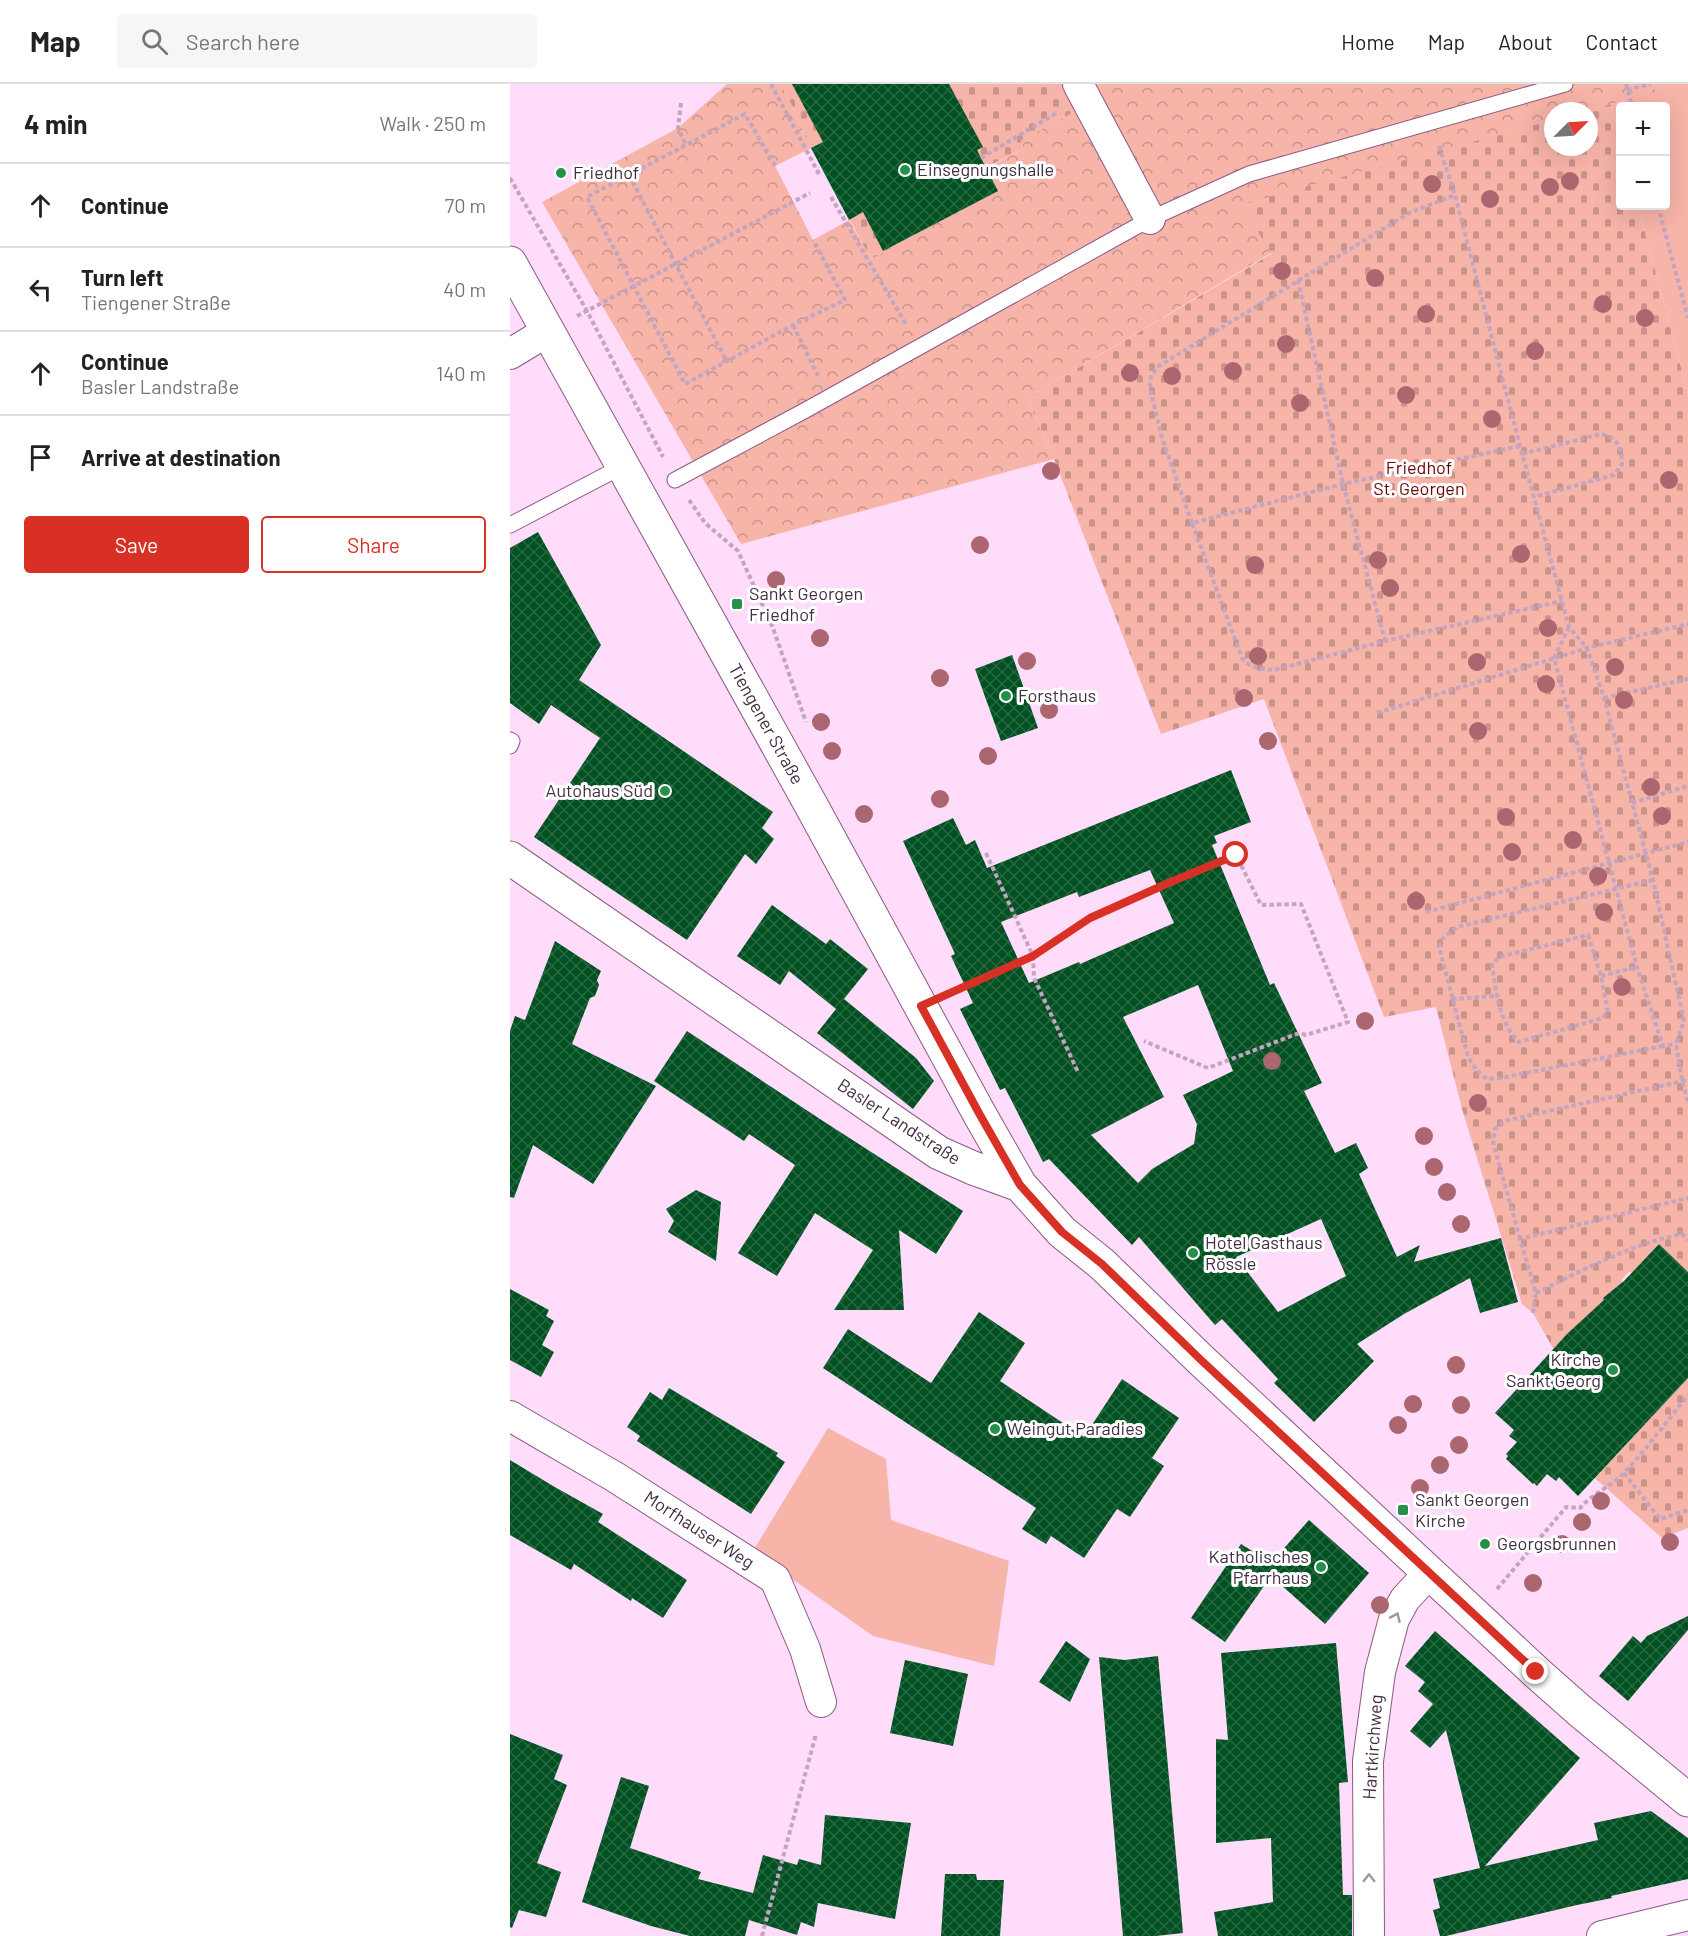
<!DOCTYPE html>
<meta charset="utf-8">
<style>
:root{--surface:#fff;--page:#f6f6f6;--text:#222;--muted:#767676;--line:#e0e0e0;--accent:#d93025}
body{margin:0;font-family:Barlow,sans-serif;background:var(--page);color:var(--text)}
.controls{position:absolute;right:18px;top:18px;display:grid;overflow:hidden;border-radius:6px;box-shadow:0 6px 24px #0002}
.controls button{width:54px;height:54px;display:grid;place-items:center;padding:0;border:0;border-bottom:2px solid var(--line);background:var(--surface);color:var(--text);font:30px sans-serif}
.compass{position:absolute;left:1034px;top:18px;width:54px;height:54px;border-radius:50%;background:var(--surface);box-shadow:0 6px 24px #0002;rotate:66deg}
.stop{position:absolute;width:18px;height:18px;margin:-14px;border:4px solid #d93025;border-radius:50%;background:#fff}
.stop.end{background:#d93025;border-color:#fff;box-shadow:0 2px 6px #0008}
.list{margin:0;padding:0;list-style:none}
h2{display:flex;justify-content:space-between;align-items:center;height:78px;margin:0;padding:0 24px;font-size:26px}
h2 small{font-size:20px;font-weight:400;color:var(--muted)}
.list li{display:grid;grid-template-columns:39px 1fr auto;gap:18px;align-items:center;box-sizing:border-box;height:84px;padding:0 24px;border-top:2px solid var(--line)}
.list b{display:block;font-size:22px;white-space:nowrap}
.list p{margin:0;font-size:20px;white-space:nowrap;color:var(--muted)}
.list em{font-size:20px;font-style:normal;color:var(--muted)}
.actions{display:flex;gap:12px;padding:18px 24px}
.actions a{flex:1;padding:14px 0;border:2px solid var(--accent);border-radius:6px;text-align:center;font-size:21px;color:var(--accent)}
.actions .main{background:var(--accent);color:#fff}
.icon{flex:none;width:33px;height:33px;fill:none;stroke:currentColor;stroke-width:2;stroke-linecap:round;stroke-linejoin:round}
.map{position:relative;flex:none;width:1178px;height:1852px;overflow:hidden}
header{display:flex;align-items:center;gap:36px;box-sizing:border-box;height:84px;padding:0 30px;background:var(--surface);border-bottom:2px solid var(--line)}
header strong{font-size:28px}
nav{display:flex;gap:33px;margin-inline-start:auto;font-size:21px}
.search{width:420px;height:54px;background:var(--page);display:flex;align-items:center;gap:15px;box-sizing:border-box;padding:0 21px;border-radius:6px;color:var(--muted);font-size:22px}
main{display:flex}
aside{flex:1;background:var(--surface)}
.map>svg:first-child{display:block}
.green{fill:#f7b4a8}
.forest{fill:url(#forest-crowns)}
.cemetery{fill:url(#cemetery-stones)}
.building{fill:url(#building-cross-hatch);fill-rule:evenodd}
.lines{fill:none;stroke-linecap:round;stroke-linejoin:round}
.lane-casing{stroke:#8b5986;stroke-width:17}
.street-casing{stroke:#8b5986;stroke-width:32}
.secondary-casing{stroke:#8b5986;stroke-width:35}
.path{stroke:#c4a5c0;stroke-width:4;stroke-dasharray:4.5 3;stroke-linecap:butt}
.lane{stroke:#fff;stroke-width:15}
.street{stroke:#fff;stroke-width:30}
.secondary{stroke:#fff;stroke-width:33}
.tree{fill:#ab6670}
.oneway{stroke:#a196a0}
.route{stroke:#d93025;stroke-width:8}
.poi-dot{fill:#239149;stroke:#fff;stroke-width:2}
.labels{text-anchor:middle;stroke-width:6;stroke-linejoin:round;paint-order:stroke}
.poi-label{font-size:18px;fill:#432d41;stroke:#fff;text-anchor:start}
.park-label{font-size:18px;fill:#670500;stroke:#fff}
.street-label{font-size:18px;fill:#432d41;stroke:#fff}
</style>
<header>
<strong>Map</strong>
<div class="search"><svg class="icon" aria-label="search" viewBox="0 0 24 24"><circle cx="10" cy="10" r="6"/><path d="M15 15l6 6"/></svg>Search here</div>
<nav><a>Home</a><a>Map</a><a>About</a><a>Contact</a></nav>
</header>
<main>
<aside>
<h2>4 min<small>Walk · 250 m</small></h2>
<ul class="list">
<li><svg class="icon" aria-label="ahead" viewBox="0 0 24 24"><path d="M12 20V5M6 11l6-6 6 6"/></svg><div><b>Continue</b></div><em>70 m</em></li>
<li><svg class="icon" aria-label="left" viewBox="0 0 24 24"><path d="M17 20v-9H6M10 6l-5 5 5 5"/></svg><div><b>Turn left</b><p>Tiengener Straße</p></div><em>40 m</em></li>
<li><svg class="icon" aria-label="ahead" viewBox="0 0 24 24"><path d="M12 20V5M6 11l6-6 6 6"/></svg><div><b>Continue</b><p>Basler Landstraße</p></div><em>140 m</em></li>
<li><svg class="icon" aria-label="arrive" viewBox="0 0 24 24"><path d="M6 21V4h12l-3 4 3 4H6"/></svg><div><b>Arrive at destination</b></div></li>
</ul>
<div class="actions"><a class="main">Save</a><a>Share</a></div>
</aside>
<div class="map">
<svg width="1178" height="1852" viewBox="0 0 1178 1852">
<defs>
<pattern id="forest-crowns" width="20" height="18" patternUnits="userSpaceOnUse" patternTransform="scale(1.5)"><rect width="20" height="18" fill="#f7b4a8"/><path d="M2 6a3 3 0 1 1 6 0M12 15a3 3 0 1 1 6 0" fill="none" stroke="#ca938a"/></pattern>
<pattern id="cemetery-stones" width="16" height="16" patternUnits="userSpaceOnUse" patternTransform="scale(1.5)"><rect width="16" height="16" fill="#f7b4a8"/><path d="M2 7V4a2 2 0 0 1 4 0v3zM10 15v-3a2 2 0 0 1 4 0v3z" fill="#ca938a"/></pattern>
<pattern id="building-cross-hatch" width="8" height="8" patternUnits="userSpaceOnUse" patternTransform="scale(1.5)"><rect width="8" height="8" fill="#005121"/><path d="M0 0l8 8M0 8l8-8" fill="none" stroke="#286742"/></pattern>
</defs>
<rect width="100%" height="100%" fill="#fedcfa"/>
<!-- green -->
<path class="green" d="M1144,0H1178V310L1128,122H1156V22H1110V55L1101,20L1144,8Z
M318,1344L376,1375L381,1436L499,1477L484,1582L363,1552L243,1467Z"/>
<!-- forest -->
<path class="forest" d="M217,0H272L301,64L265,82L303,156L339,136L361,175L488,106L476,84L514,65L511,56L593,13L585,0H1144L1145,8L1075,27H1043V36L733,121L761,169L517,314L544,375L231,460L32,118L168,44Z"/>
<!-- cemetery -->
<path class="cemetery" d="M272,0H585L593,13L511,56L514,65L476,83L488,107L361,175L301,64Z
M1101,20L1110,55V122H1128L1178,310V1188L1149,1160L1122,1189L1120,1187L1111,1196L1113,1198L1044,1266L1023,1229L1012,1220L952,1025L926,923L874,933L754,615L651,650L544,375L517,314L761,170L732,120L1043,36V63H1079V27H1075Z
M1178,1294V1444L1152,1454L1085,1394L1091,1388L1088,1386L1103,1371L1105,1373Z"/>
<!-- building -->
<path class="building" d="M282,0H439L473,63L467,66L488,107L373,167L353,128L339,136L301,64L313,58Z
M28,448L91,561L69,596L263,728L252,744L264,755L246,780L235,770L177,856L24,753L90,654L41,621L29,640L0,619V464Z
M502,571L528,644L491,657L465,585Z
M721,686L741,738L704,752L707,759L702,761L760,901L764,899L812,999L794,1007L825,1069L846,1059L858,1084L849,1090L887,1173L910,1161L904,1178L991,1154L1008,1218L970,1229L960,1194L894,1230L847,1260L864,1277L804,1338L764,1299L768,1295L712,1235L705,1241L629,1153L622,1161L539,1075L533,1078L495,1004L490,1006L450,925L463,919L441,872L445,870L393,757L443,734L456,761L465,756L477,784ZM640,786L664,839L570,880L569,878L519,899L491,838L567,808L569,813ZM688,901L723,987L673,1011L687,1040L684,1060L642,1085L628,1099L581,1051L654,1013L613,933ZM811,1135L836,1192L768,1228L726,1173Z
M262,821L316,860L320,855L358,885L334,915L406,974L424,997L403,1025L307,949L330,920L326,925L279,887L270,901L227,872Z
M45,857L91,887L87,896L89,901L85,912L80,914L62,960L146,1002L83,1100L23,1061L4,1114L0,1113V947L5,932L15,936Z
M177,947L313,1037L453,1127L426,1170L389,1146L394,1226H324L363,1166L305,1129L267,1192L228,1169L285,1081L239,1050L234,1057L144,997Z
M186,1106L211,1118L206,1177L158,1148L164,1137L156,1125Z
M1149,1160L1178,1188V1294L1068,1412L1049,1393L1046,1397L1037,1390L1027,1402L1024,1399L1023,1400L996,1375L998,1372L996,1370L1007,1358L999,1352L1004,1346L985,1329L1057,1250L1094,1216L1093,1214L1114,1197Z
M0,1205L39,1226L36,1232L44,1237L32,1261L44,1268L31,1293L0,1276Z
M469,1228L515,1259L490,1297L574,1353L612,1295L669,1334L642,1374L654,1382L620,1433L607,1425L574,1474L541,1452L536,1460L512,1445L526,1424L313,1284L338,1245L421,1299Z
M159,1304L268,1369L266,1372L275,1378L241,1430L127,1357L130,1352L117,1343L140,1308L152,1316Z
M0,1376L43,1402L93,1430L88,1438L177,1496L153,1534L122,1514L121,1517L64,1480L61,1486L0,1451Z
M799,1436L859,1489L815,1540L761,1492L715,1558L681,1534L731,1460L761,1479Z
M1178,1532V1546L1118,1617L1089,1592L1123,1552L1131,1559L1137,1552Z
M925,1547L1070,1674L975,1782L1088,1756L1084,1739L1141,1727L1178,1754V1795L1101,1812L1102,1814L1067,1821L936,1852H930L923,1826L930,1824L923,1795L970,1784L936,1646L920,1664L900,1647L923,1620L908,1607L915,1598L895,1582Z
M556,1557L580,1575L560,1618L529,1598Z
M826,1559L838,1698L829,1699L833,1811H842V1852H708L704,1828L763,1818L761,1754L706,1759V1655L718,1656L711,1569Z
M648,1572L673,1849L646,1852H613L589,1573L615,1576Z
M395,1576L458,1590L443,1662L380,1649Z
M0,1650L53,1671L44,1695L57,1701L27,1779L51,1788L36,1833L9,1826L2,1844L0,1843Z
M111,1693L139,1702L120,1764L191,1788L188,1795L243,1809L253,1771L287,1781L289,1775L311,1781L315,1731L401,1739L385,1835L308,1819L304,1843L291,1838L287,1851L239,1836L235,1852H180L141,1842L72,1818Z
M435,1790H466L467,1796H494L490,1852H431Z"/>
<g class="lines">
<defs>
<path id="lane" d="M165,396L294,327L640,135L739,90L1055,0
M0,441L113,382
M0,656L2,657L0,662"/>
<path id="street" d="M568,0L640,135
M0,270L38,247
M0,1332L105,1393L265,1495L295,1565L311,1618
M859,1852L858,1677L870,1588L884,1535L895,1515L920,1488
M1092,1852L1178,1831"/>
<path id="secondary" d="M0,179L301,721L470,1031L510,1101
M0,774L429,1069L463,1084L510,1101L552,1148L592,1180L691,1276L1026,1588L1070,1627L1178,1716"/>
</defs>
<!-- lane casing -->
<use href="#lane" class="lane-casing"/>
<!-- street casing -->
<use href="#street" class="street-casing"/>
<!-- secondary casing -->
<use href="#secondary" class="secondary-casing"/>
<!-- path -->
<path class="path" d="M261,0L310,92
M1116,0L1122,22
M1117,6L1141,0
M171,19L168,44L176,61
M929,62L945,111L1010,362L1059,543L1077,564L1094,614L1143,796L1174,937L1166,960L1172,997L1178,1018
M471,74L548,28
M265,82L235,30L77,113L175,300L283,241L335,216L303,156
M119,91L217,278
M0,94L77,227L153,373
M321,113L397,242
M1148,122L1178,234
M788,196L833,400L875,557
M67,232L300,109
M283,241L308,292
M1010,362L833,400L682,439L732,574C739,584 752,585 764,586L875,557L1052,517
M1012,370L1091,350C1108,354 1112,364 1112,380L1104,391L1024,413
M179,416L195,439L228,467L263,544L296,638
M682,439L652,354L640,304L641,291L649,282L899,129L945,111
M1059,543L1044,574L1127,883L1153,962L1166,960
M1094,614L1177,595L1178,598
M867,629L1077,564L1178,540
M1122,719L1178,702
M476,769L523,872L580,834L663,797L726,771L751,821L791,820L838,938L796,951L789,949L698,984L634,957
M1143,796L947,843L932,855L929,863L958,973L967,987L977,995L991,994L1153,962
M916,828L1178,758
M1078,851L1091,892L1098,928L1093,934L1009,958C989,939 986,907 982,881L989,873Z
M1091,892L1127,883
M441,909L523,872L524,894L568,988
M942,915L987,912
M1010,1155L983,1058L985,1045L994,1037L1178,996
M1026,1209C1073,1186 1121,1160 1172,1150L1178,1156
M1023,1229L1026,1209L1010,1155L1178,1114
M1114,1389L1150,1435L1178,1426
M987,1505L1056,1423L1070,1424C1082,1410 1100,1403 1113,1390C1137,1365 1157,1337 1178,1311
M252,1852L306,1650"/>
<!-- lane -->
<use href="#lane" class="lane"/>
<!-- street -->
<use href="#street" class="street"/>
<!-- secondary -->
<use href="#secondary" class="secondary"/>
</g>
<!-- trees -->
<g class="tree">
<circle cx="1060" cy="97" r="9"/>
<circle cx="922" cy="100" r="9"/>
<circle cx="1040" cy="103" r="9"/>
<circle cx="980" cy="115" r="9"/>
<circle cx="772" cy="187" r="9"/>
<circle cx="865" cy="194" r="9"/>
<circle cx="1093" cy="220" r="9"/>
<circle cx="916" cy="230" r="9"/>
<circle cx="1135" cy="234" r="9"/>
<circle cx="776" cy="260" r="9"/>
<circle cx="1025" cy="267" r="9"/>
<circle cx="723" cy="287" r="9"/>
<circle cx="620" cy="289" r="9"/>
<circle cx="662" cy="292" r="9"/>
<circle cx="896" cy="311" r="9"/>
<circle cx="790" cy="319" r="9"/>
<circle cx="982" cy="335" r="9"/>
<circle cx="541" cy="387" r="9"/>
<circle cx="1159" cy="396" r="9"/>
<circle cx="470" cy="461" r="9"/>
<circle cx="1011" cy="470" r="9"/>
<circle cx="868" cy="476" r="9"/>
<circle cx="745" cy="481" r="9"/>
<circle cx="266" cy="496" r="9"/>
<circle cx="880" cy="504" r="9"/>
<circle cx="1038" cy="544" r="9"/>
<circle cx="310" cy="554" r="9"/>
<circle cx="748" cy="572" r="9"/>
<circle cx="517" cy="577" r="9"/>
<circle cx="967" cy="578" r="9"/>
<circle cx="1105" cy="583" r="9"/>
<circle cx="430" cy="594" r="9"/>
<circle cx="1036" cy="600" r="9"/>
<circle cx="734" cy="614" r="9"/>
<circle cx="1114" cy="616" r="9"/>
<circle cx="539" cy="626" r="9"/>
<circle cx="311" cy="638" r="9"/>
<circle cx="968" cy="647" r="9"/>
<circle cx="758" cy="657" r="9"/>
<circle cx="322" cy="667" r="9"/>
<circle cx="478" cy="672" r="9"/>
<circle cx="1141" cy="703" r="9"/>
<circle cx="430" cy="715" r="9"/>
<circle cx="354" cy="730" r="9"/>
<circle cx="1152" cy="732" r="9"/>
<circle cx="996" cy="733" r="9"/>
<circle cx="1063" cy="756" r="9"/>
<circle cx="1002" cy="768" r="9"/>
<circle cx="1088" cy="792" r="9"/>
<circle cx="906" cy="817" r="9"/>
<circle cx="1094" cy="828" r="9"/>
<circle cx="1112" cy="903" r="9"/>
<circle cx="855" cy="937" r="9"/>
<circle cx="762" cy="977" r="9"/>
<circle cx="968" cy="1019" r="9"/>
<circle cx="914" cy="1052" r="9"/>
<circle cx="924" cy="1083" r="9"/>
<circle cx="937" cy="1108" r="9"/>
<circle cx="951" cy="1140" r="9"/>
<circle cx="946" cy="1281" r="9"/>
<circle cx="903" cy="1320" r="9"/>
<circle cx="951" cy="1321" r="9"/>
<circle cx="888" cy="1341" r="9"/>
<circle cx="949" cy="1361" r="9"/>
<circle cx="930" cy="1381" r="9"/>
<circle cx="910" cy="1404" r="9"/>
<circle cx="1091" cy="1417" r="9"/>
<circle cx="1072" cy="1438" r="9"/>
<circle cx="1160" cy="1458" r="9"/>
<circle cx="1052" cy="1460" r="9"/>
<circle cx="1023" cy="1499" r="9"/>
<circle cx="870" cy="1521" r="9"/>
</g>
<!-- one-way arrows -->
<defs><path id="oneway-chevron" d="M-2-3.5L2.5 0L-2 3.5" fill="none" stroke-width="1.6" stroke-linecap="round" stroke-linejoin="round" transform="scale(1.5)"/></defs>
<g class="oneway">
<use href="#oneway-chevron" transform="translate(886 1533) rotate(-66)"/>
<use href="#oneway-chevron" transform="translate(859 1794) rotate(-90)"/>
</g>
<g class="lines">
<!-- route -->
<path class="route" d="M726,771L663,797L580,834L523,872L411,922L470,1031L510,1101L552,1148L592,1180L691,1276L1026,1588"/>
</g>
<!-- markers -->
<g class="poi-dot">
<circle cx="395" cy="86" r="6"/>
<circle cx="51" cy="89" r="6"/>
<rect x="221" y="514" width="12" height="12" rx="3"/>
<circle cx="496" cy="612" r="6"/>
<circle cx="155" cy="707" r="6"/>
<circle cx="683" cy="1169" r="6"/>
<circle cx="1103" cy="1286" r="6"/>
<circle cx="485" cy="1345" r="6"/>
<rect x="887" y="1420" width="12" height="12" rx="3"/>
<circle cx="975" cy="1460" r="6"/>
<circle cx="811" cy="1483" r="6"/>
</g>
<g class="labels">
<!-- poi labels -->
<g class="poi-label">
<text x="407" y="92">Einsegnungshalle</text>
<text x="63" y="95">Friedhof</text>
<text x="239" y="516">Sankt Georgen<tspan x="239" dy="21">Friedhof</tspan></text>
<text x="508" y="618">Forsthaus</text>
<text x="143" y="713" text-anchor="end">Autohaus Süd</text>
<text x="695" y="1165">Hotel Gasthaus<tspan x="695" dy="21">Rössle</tspan></text>
<text x="1091" y="1282" text-anchor="end">Kirche<tspan x="1091" dy="21">Sankt Georg</tspan></text>
<text x="497" y="1351">Weingut Paradies</text>
<text x="905" y="1422">Sankt Georgen<tspan x="905" dy="21">Kirche</tspan></text>
<text x="987" y="1466">Georgsbrunnen</text>
<text x="799" y="1479" text-anchor="end">Katholisches<tspan x="799" dy="21">Pfarrhaus</tspan></text>
</g>
<!-- park labels -->
<g class="park-label">
<text x="909" y="390">Friedhof<tspan x="909" dy="21">St. Georgen</tspan></text>
</g>
<!-- street labels -->
<g class="street-label">
<text transform="translate(256 640) rotate(61)" y="6">Tiengener Straße</text>
<text transform="translate(389 1038) rotate(33)" y="6">Basler Landstraße</text>
<text transform="translate(189 1446) rotate(33)" y="6">Morfhauser Weg</text>
<text transform="translate(863 1663) rotate(-86)" y="6">Hartkirchweg</text>
</g>
</g>
</svg>
<div class="controls">
<button>+</button>
<button>−</button>
</div>
<svg class="compass" viewBox="-18 -18 36 36"><path d="M0-13l5 13h-10z" fill="#e53935"/><path d="M0 13l5-13h-10z" fill="#767676"/></svg>
<div class="stop" style="left:726px;top:771px"></div>
<div class="stop end" style="left:1026px;top:1588px"></div>
</div>
</main>
